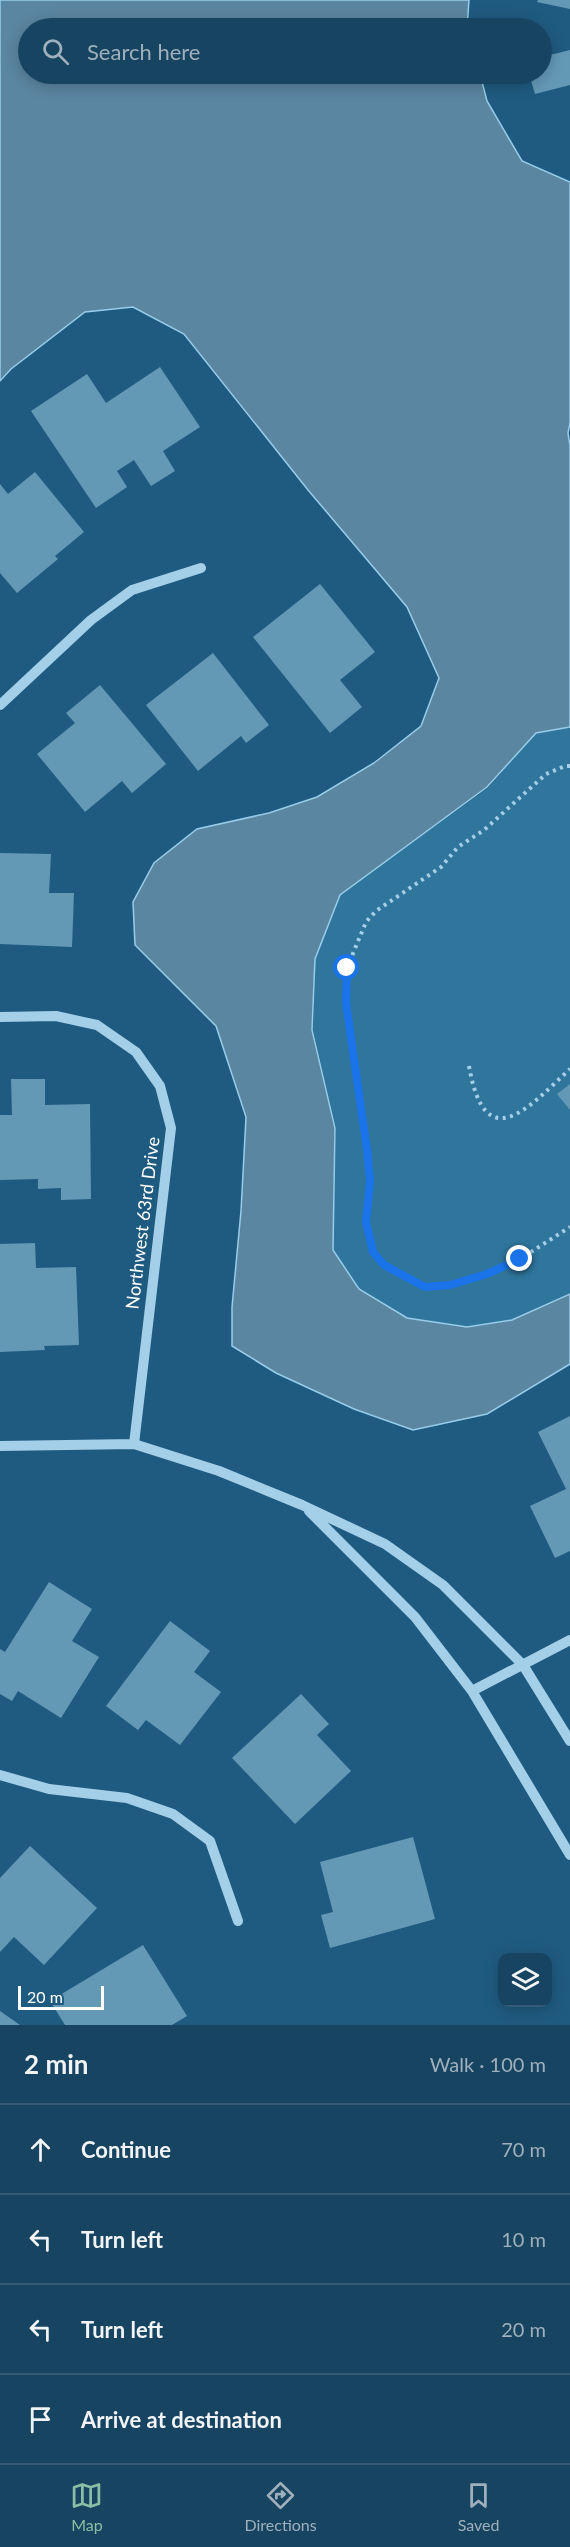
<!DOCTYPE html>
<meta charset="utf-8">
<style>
:root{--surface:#174460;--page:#204b66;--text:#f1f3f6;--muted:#9eb0bd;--line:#365c75;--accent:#8abfa5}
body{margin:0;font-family:Lato,sans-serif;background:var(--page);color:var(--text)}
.controls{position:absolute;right:18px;bottom:18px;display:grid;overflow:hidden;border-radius:12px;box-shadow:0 3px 15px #0003}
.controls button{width:54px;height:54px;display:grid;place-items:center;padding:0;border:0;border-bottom:2px solid var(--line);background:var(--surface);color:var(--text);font:30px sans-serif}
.scale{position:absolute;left:18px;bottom:15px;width:86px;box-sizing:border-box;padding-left:6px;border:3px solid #fff;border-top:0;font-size:16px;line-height:21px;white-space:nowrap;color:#fff;-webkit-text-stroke:4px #1f5b80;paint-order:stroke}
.stop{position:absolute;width:18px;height:18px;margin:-14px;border:4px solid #1a73e8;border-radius:50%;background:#fff}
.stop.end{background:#1a73e8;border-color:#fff;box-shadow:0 2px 6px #0008}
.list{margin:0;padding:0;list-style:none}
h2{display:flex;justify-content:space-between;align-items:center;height:78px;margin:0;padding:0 24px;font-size:26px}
h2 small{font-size:20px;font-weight:400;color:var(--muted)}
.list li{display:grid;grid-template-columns:39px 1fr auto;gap:18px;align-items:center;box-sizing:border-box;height:90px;padding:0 24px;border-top:2px solid var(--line)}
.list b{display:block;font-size:22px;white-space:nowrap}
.list em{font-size:20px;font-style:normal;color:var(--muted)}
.icon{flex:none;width:33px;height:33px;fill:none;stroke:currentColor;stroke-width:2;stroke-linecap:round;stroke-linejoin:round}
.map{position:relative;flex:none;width:570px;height:2025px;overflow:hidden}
.search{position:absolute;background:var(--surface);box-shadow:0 3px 15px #0003;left:18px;right:18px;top:18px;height:66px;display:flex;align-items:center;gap:15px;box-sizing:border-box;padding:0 21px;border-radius:33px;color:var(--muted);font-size:22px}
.sheet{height:438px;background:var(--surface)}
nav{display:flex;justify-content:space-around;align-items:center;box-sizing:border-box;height:84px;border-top:2px solid var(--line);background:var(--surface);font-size:16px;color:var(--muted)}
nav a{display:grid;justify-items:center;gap:3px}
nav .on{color:var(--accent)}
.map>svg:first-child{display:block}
.green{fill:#2f759c}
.water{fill:#5b86a1;stroke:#97cdea;stroke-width:1.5}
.building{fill:#6499b6}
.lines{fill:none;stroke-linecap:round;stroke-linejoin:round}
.path{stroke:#a4cfe8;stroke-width:4;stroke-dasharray:3 4.5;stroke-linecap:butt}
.minor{stroke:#a4cfe8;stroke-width:10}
.route{stroke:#1a73e8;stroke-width:8}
.labels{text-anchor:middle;stroke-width:4.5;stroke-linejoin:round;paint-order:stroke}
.street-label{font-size:18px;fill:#fff;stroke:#1f5b80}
</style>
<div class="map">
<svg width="570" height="2025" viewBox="0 0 570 2025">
<rect width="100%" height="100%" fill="#1f5b80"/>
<!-- green -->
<path class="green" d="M570,727V1294L512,1320L466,1327L407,1318L359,1288L333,1250L336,1128L313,1030L315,959L340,895L488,788L536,733Z"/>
<!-- water -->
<path class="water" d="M0,0H469L467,28H28V74H480L487,101L522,161L570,182V423L568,433L570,446V727L536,733L487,787L340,895L315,959L312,1030L335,1128L333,1250L359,1289L407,1318L467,1327L512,1320L570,1294V1364L487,1414L413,1430L354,1409L276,1373L232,1346V1307L241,1211L246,1117L216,1026L135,945L133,902L154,863L197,829L269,813L317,797L374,763L421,726L439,678L407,607L308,490L184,334L133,307L85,312L11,369L0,381Z"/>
<!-- building -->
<path class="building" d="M538,0H570V9L537,2Z
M570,50V85L535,94L529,74H542V57Z
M160,367L200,427L163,451L175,471L151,486L134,460L117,471L127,487L96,508L31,411L87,374L106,403Z
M35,472L84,532L55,556L58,559L17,593L0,573V484L8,494Z
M320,584L375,652L340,680L362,707L330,733L253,637Z
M213,653L269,725L246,743L241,736L198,771L146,705Z
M100,685L166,764L132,793L122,781L85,812L37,754L75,723L66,713Z
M0,853L51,854L49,893H74L72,947L0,944Z
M11,1079H45V1105L90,1104L91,1199L61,1200V1188L38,1189V1179L0,1180V1115H12Z
M570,1084V1110L557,1094Z
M35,1243L36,1268L76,1267L79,1345L44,1346L45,1350L0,1352V1244Z
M570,1416V1551L555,1558L530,1506L566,1489L538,1432Z
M49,1582L92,1609L72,1641L99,1657L61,1718L18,1691L12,1701L0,1694V1649L5,1652Z
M170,1621L210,1651L194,1672L221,1692L180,1745L146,1720L138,1730L106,1706Z
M301,1694L329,1724L317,1735L351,1771L295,1824L232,1758Z
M413,1837L435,1919L330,1948L321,1915L333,1912L320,1862Z
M30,1846L97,1908L44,1965L14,1937L0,1952V1878Z
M143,1945L187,2016L172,2025H65L50,2001Z
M0,2011L20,2025H0Z"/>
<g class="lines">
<!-- path -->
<path class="path" d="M570,766H565L546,774L484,830L458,847L441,867L376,911L366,922L347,968L346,1003L370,1181L366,1222L373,1252L384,1265L425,1287L450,1285L487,1274L520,1259L570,1227
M469,1066C485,1158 528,1108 570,1069"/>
<!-- minor -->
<path class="minor" d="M0,705L91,620L132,590L201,568
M0,1017L56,1016L97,1025L136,1052L160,1086L171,1128L134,1444
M0,1446L134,1444L219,1471L302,1505L385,1544L443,1585L523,1665L570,1741
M309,1511L415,1617L472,1691L570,1855
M472,1691L570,1640
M0,1775L49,1789L127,1798L173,1814L210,1841L238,1921"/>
</g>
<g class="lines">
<!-- route -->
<path class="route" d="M347,968L346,1003L367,1150L370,1181L366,1222L373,1252L384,1265L425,1287L450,1285L487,1274L520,1259"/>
</g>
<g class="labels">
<!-- street labels -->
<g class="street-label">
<text transform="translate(143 1223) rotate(-83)" y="6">Northwest 63rd Drive</text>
</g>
</g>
</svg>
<div class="controls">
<button><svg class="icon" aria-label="layers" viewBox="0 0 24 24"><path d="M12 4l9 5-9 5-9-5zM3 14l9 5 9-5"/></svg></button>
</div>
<div class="scale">20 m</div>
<div class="stop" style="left:347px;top:968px"></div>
<div class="stop end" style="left:520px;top:1259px"></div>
<div class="search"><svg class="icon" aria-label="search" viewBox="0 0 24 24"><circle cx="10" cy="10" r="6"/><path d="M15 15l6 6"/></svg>Search here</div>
</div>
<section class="sheet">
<h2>2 min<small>Walk · 100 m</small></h2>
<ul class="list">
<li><svg class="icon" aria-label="ahead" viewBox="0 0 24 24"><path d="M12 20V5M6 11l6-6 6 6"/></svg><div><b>Continue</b></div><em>70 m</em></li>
<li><svg class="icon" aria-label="left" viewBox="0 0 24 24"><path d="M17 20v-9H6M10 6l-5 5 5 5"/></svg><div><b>Turn left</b></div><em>10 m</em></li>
<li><svg class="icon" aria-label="left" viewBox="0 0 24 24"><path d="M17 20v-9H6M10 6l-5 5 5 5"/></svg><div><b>Turn left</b></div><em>20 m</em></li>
<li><svg class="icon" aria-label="arrive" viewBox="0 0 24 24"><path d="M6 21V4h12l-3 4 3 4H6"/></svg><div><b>Arrive at destination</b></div></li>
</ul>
</section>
<nav>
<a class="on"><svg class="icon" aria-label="map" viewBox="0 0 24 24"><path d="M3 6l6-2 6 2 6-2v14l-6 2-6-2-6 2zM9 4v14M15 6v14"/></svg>Map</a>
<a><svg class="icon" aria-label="directions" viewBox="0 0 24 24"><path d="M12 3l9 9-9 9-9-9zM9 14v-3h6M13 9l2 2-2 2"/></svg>Directions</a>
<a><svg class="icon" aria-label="saved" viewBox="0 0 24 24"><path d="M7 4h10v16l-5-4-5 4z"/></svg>Saved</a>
</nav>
